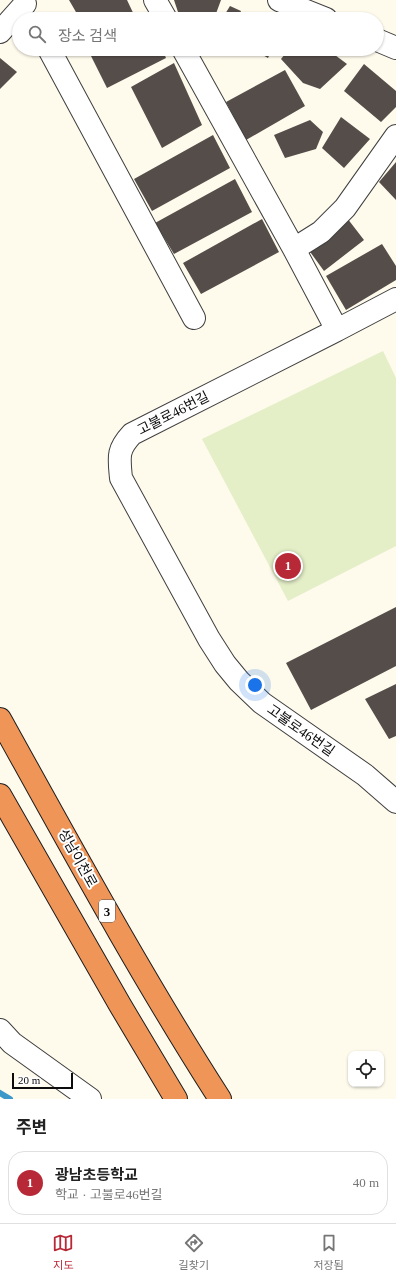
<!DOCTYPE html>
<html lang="ko">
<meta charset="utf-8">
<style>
:root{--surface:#fff;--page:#f2f2f2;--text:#222;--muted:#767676;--line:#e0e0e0;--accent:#b82937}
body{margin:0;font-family:"Times New Roman","Noto Sans KR",serif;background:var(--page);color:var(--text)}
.controls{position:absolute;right:12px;bottom:12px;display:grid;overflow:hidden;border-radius:8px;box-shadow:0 1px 3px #0004}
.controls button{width:36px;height:36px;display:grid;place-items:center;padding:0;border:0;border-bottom:1px solid var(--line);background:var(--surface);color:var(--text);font:20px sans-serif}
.scale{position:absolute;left:12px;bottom:10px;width:61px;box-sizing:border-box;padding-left:4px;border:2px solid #0c0c0c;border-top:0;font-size:11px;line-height:14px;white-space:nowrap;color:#0c0c0c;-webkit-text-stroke:3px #fff;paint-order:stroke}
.you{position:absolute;left:255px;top:685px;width:14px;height:14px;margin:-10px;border:3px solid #fff;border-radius:50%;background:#1a73e8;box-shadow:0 0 0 6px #1a73e833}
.badge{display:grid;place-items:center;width:26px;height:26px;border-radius:50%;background:var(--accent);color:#fff;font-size:13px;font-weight:700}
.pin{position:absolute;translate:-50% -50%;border:2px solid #fff;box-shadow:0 1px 4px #0006}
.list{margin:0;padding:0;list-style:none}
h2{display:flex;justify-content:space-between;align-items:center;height:52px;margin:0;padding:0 16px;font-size:17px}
h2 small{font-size:13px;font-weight:400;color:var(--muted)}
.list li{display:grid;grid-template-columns:26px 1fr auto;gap:12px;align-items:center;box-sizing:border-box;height:64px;margin:0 8px 8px;padding:0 8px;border:1px solid var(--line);border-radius:16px}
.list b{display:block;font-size:15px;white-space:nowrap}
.list p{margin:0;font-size:13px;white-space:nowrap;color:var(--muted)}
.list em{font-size:13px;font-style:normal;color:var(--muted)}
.icon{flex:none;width:22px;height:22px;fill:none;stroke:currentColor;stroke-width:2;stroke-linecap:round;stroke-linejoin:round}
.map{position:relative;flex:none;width:396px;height:1099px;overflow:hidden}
.search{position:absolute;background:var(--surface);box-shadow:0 1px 3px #0004;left:12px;right:12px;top:12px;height:44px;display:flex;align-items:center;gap:10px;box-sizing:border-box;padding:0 14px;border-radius:22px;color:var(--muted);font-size:15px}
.sheet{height:124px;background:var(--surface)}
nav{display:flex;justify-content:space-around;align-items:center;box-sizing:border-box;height:56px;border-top:1px solid var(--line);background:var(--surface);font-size:11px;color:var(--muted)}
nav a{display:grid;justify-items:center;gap:2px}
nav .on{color:var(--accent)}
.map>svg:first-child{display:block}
.pitch{fill:#e4efc8}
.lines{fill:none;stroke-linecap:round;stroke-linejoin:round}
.stream{stroke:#3b98c9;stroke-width:6}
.building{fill:#544d49}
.minor-casing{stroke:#3f3f3f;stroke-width:24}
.highway-casing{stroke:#1d1d1d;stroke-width:24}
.minor{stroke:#fff;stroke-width:22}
.highway{stroke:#f09558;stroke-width:22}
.labels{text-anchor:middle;stroke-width:4;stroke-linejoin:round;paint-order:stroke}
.shield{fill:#fff;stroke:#555;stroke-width:1}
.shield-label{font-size:13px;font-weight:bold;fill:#0c0c0c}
.street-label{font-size:14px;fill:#0c0c0c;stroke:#fff}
</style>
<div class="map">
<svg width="396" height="1099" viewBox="0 0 396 1099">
<rect width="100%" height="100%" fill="#fefaec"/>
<!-- pitch -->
<path class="pitch" d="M383,351L396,378V546L288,601L202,439Z"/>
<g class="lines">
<!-- stream -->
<path class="stream" d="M0,1093L10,1099"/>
</g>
<!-- building -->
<path class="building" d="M69,0H127L136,19H80Z
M174,0H221L214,19H182L180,18Z
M230,6L241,11L238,19H222Z
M246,12L263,19H243Z
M91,49H162L166,58L107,88L88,50Z
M252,49H272L268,58Z
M289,49H327L347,64L320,89L303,83L281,59Z
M0,58L17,72L0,89Z
M174,63L202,125L162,148L131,87Z
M364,64L396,91V107L381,122L344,91Z
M285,70L305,106L246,140L226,102Z
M341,117L370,139L344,168L322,148Z
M310,120L323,132L316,149L285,158L274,135Z
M213,135L230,168L152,211L134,179Z
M396,162V200L379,182Z
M235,179L252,212L174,254L155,223Z
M347,218L364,240L324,271L308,249Z
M262,219L279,252L201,294L183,263Z
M382,244L396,266V280L346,310L326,276Z
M396,607V666L311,710L286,663Z
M396,684V736L389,739L365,699Z"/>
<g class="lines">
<defs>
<path id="minor" d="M155,0L166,19
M279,0L326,19
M0,32L25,4
M377,40L396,48
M49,49L194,318
M183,49L294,249L337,330L132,434C117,450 119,457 121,478L209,639L225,664L239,681L262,703L365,775L396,802
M294,249L321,232L345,208L396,136
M337,330L396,299
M0,1030L12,1043L90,1099"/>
<path id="highway" d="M0,719C71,847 141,976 220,1099
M0,795L120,1005L176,1099"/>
</defs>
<!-- minor casing -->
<use href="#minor" class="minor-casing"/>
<!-- highway casing -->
<use href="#highway" class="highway-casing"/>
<!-- minor -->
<use href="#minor" class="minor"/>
<!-- highway -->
<use href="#highway" class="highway"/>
</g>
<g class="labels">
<!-- shield labels -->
<rect class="shield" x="99" y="900" width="16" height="22" rx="3"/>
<g class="shield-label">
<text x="107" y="916">3</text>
</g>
<!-- street labels -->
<g class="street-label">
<text transform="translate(173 413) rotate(-27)" y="5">고불로46번길</text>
<text transform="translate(301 730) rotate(35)" y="5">고불로46번길</text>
<text transform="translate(78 858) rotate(61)" y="5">성남이천로</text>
</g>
</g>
</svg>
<div class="controls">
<button><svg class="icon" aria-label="locate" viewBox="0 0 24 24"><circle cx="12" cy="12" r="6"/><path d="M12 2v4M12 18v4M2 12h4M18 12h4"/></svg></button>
</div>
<div class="scale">20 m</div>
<div class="you"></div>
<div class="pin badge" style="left:288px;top:566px">1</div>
<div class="search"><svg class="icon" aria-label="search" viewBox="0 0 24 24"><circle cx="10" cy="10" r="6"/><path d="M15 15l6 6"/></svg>장소 검색</div>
</div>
<section class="sheet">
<h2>주변<small></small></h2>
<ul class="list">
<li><span class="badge">1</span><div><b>광남초등학교</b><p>학교 · 고불로46번길</p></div><em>40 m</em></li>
</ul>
</section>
<nav>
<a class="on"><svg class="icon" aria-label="map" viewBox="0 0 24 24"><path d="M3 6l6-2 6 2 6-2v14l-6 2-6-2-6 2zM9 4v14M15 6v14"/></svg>지도</a>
<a><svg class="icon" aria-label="directions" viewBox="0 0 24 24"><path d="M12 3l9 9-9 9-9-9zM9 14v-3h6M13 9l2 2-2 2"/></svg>길찾기</a>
<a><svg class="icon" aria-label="saved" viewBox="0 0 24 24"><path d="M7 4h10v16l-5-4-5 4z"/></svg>저장됨</a>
</nav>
